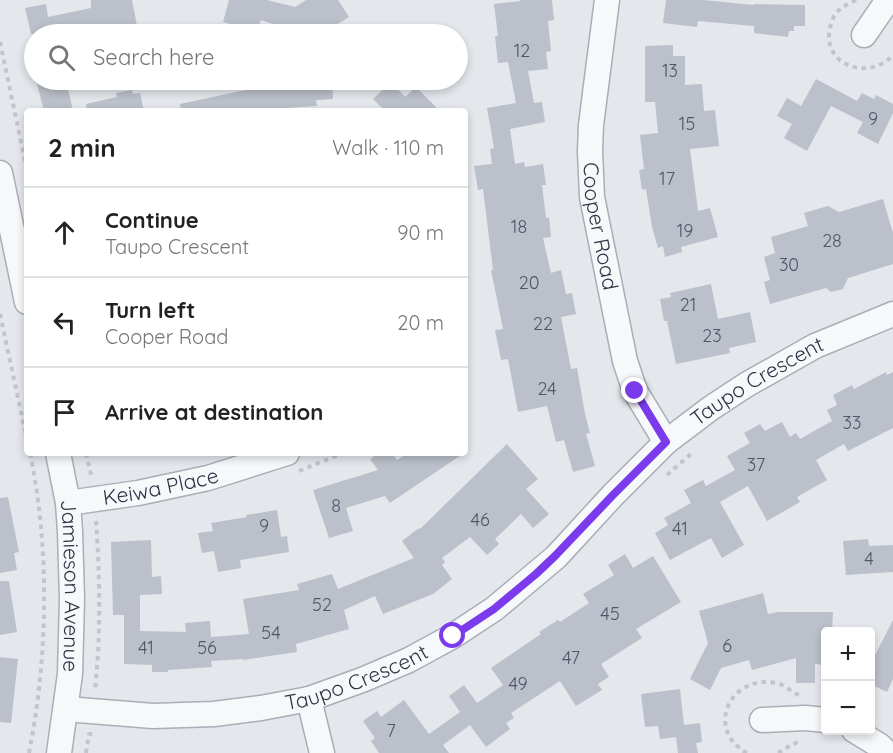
<!DOCTYPE html>
<meta charset="utf-8">
<style>
:root{--surface:#fff;--page:#f2f2f2;--text:#222;--muted:#767676;--line:#e0e0e0}
body{margin:0;font-family:Quicksand,sans-serif;background:var(--page);color:var(--text)}
.controls{position:absolute;right:18px;bottom:18px;display:grid;overflow:hidden;border-radius:6px;box-shadow:0 3px 9px #0003}
.controls button{width:54px;height:54px;display:grid;place-items:center;padding:0;border:0;border-bottom:2px solid var(--line);background:var(--surface);color:var(--text);font:30px sans-serif}
.stop{position:absolute;width:18px;height:18px;margin:-14px;border:4px solid #7c3aed;border-radius:50%;background:#fff}
.stop.end{background:#7c3aed;border-color:#fff;box-shadow:0 2px 6px #0008}
.list{margin:0;padding:0;list-style:none}
h2{display:flex;justify-content:space-between;align-items:center;height:78px;margin:0;padding:0 24px;font-size:26px}
h2 small{font-size:20px;font-weight:400;color:var(--muted)}
.list li{display:grid;grid-template-columns:39px 1fr auto;gap:18px;align-items:center;box-sizing:border-box;height:90px;padding:0 24px;border-top:2px solid var(--line)}
.list b{display:block;font-size:22px;white-space:nowrap}
.list p{margin:0;font-size:20px;white-space:nowrap;color:var(--muted)}
.list em{font-size:20px;font-style:normal;color:var(--muted)}
.icon{flex:none;width:33px;height:33px;fill:none;stroke:currentColor;stroke-width:2;stroke-linecap:round;stroke-linejoin:round}
.map{position:relative;flex:none;width:893px;height:753px;overflow:hidden}
.search{position:absolute;background:var(--surface);box-shadow:0 3px 9px #0003;left:24px;top:24px;width:444px;height:66px;display:flex;align-items:center;gap:15px;box-sizing:border-box;padding:0 21px;border-radius:33px;color:var(--muted);font-size:22px}
.panel{position:absolute;background:var(--surface);box-shadow:0 3px 9px #0003;left:24px;top:108px;width:444px;height:348px;border-radius:6px}
.map>svg:first-child{display:block}
.building{fill:#bbc0ca}
.lines{fill:none;stroke-linecap:round;stroke-linejoin:round}
.minor-casing{stroke:#a9aeb7;stroke-width:27}
.path{stroke:#c2c5cb;stroke-width:4;stroke-dasharray:4.5 4.5;stroke-linecap:butt}
.minor{stroke:#f7f8fa;stroke-width:24}
.route{stroke:#7c3aed;stroke-width:8}
.labels{text-anchor:middle;stroke-width:4.5;stroke-linejoin:round;paint-order:stroke}
.number-label{font-size:18px;fill:#4f5766}
.street-label{font-size:21px;fill:#2b3445;stroke:#f4f6f9}
</style>
<div class="map">
<svg width="893" height="753" viewBox="0 0 893 753">
<rect width="100%" height="100%" fill="#e4e7ec"/>
<!-- building -->
<path class="building" d="M91,0H132L137,26L95,34H31L25,8L46,4L48,17L91,8Z
M229,0H267L295,7L306,0H338L349,17L321,34H296L294,31L261,20L257,31L223,22Z
M520,0H552L554,20L548,21L551,51L546,52L548,69L528,71L534,103L542,102L545,122L510,129L515,164L524,162L525,167L543,164L546,185H542L546,218L549,217L551,237L543,238L551,273L561,270L566,294L572,293L576,314L561,317L571,369L577,368L585,414L590,433L586,434L595,466L573,472L564,440L556,442L547,406L518,412L508,359L501,360L495,330L503,329L491,270H493L483,189L478,190L474,166L492,164L490,149L494,148L487,108L516,103L508,62L498,63L495,36H498L494,4L520,1Z
M666,0H703L754,5V4L805,5V26H794V31H789L788,37L754,33V26L698,21L697,27L663,23Z
M673,45V56H685V85L702,84L704,111L715,110L719,146L690,149L698,211L710,208L718,237L681,247L682,252L665,257L663,246L658,248L652,227L646,189L642,190L639,170L644,169L640,135L658,133L655,102H645V46Z
M816,79L857,101L862,93L874,99L876,95L893,104V113L878,144L857,133L863,122L831,106L807,151L784,138L792,124L777,116L787,98L801,106Z
M36,80H66L73,111H44Z
M259,80H332L333,99L316,100L317,106L286,108V111H181L180,104L259,87Z
M391,82L405,97L416,87L440,111H385L373,99Z
M132,90L133,94L140,93L144,111H87L86,104L117,97L116,93Z
M883,199L893,233V264L848,278L843,289L831,292L826,288L770,304L764,282L770,280L764,257L775,253L771,237L808,226L804,213L828,206L839,212Z
M711,284L718,319L750,312L756,342L729,348L730,353L676,364L667,321H664L660,299L671,297L670,293Z
M886,372L887,375L893,372V428L848,451L844,444L816,460L827,480L797,497L800,502L767,521L748,486L720,502L744,545L722,558L711,538L670,560L655,533L668,525L664,518L691,503L684,490L703,480L706,486L735,470L727,456L750,443L744,433L760,424L765,431L782,422L790,437L796,433L800,439L832,421L827,410L837,405L833,395L852,385L854,389Z
M507,444L538,479L526,489L549,514L533,528L521,514L495,539L499,544L487,555L470,537L442,558L445,562L442,565L452,579L433,594L383,614L375,596L344,610L349,629L296,644L297,652L243,660V659L211,661L212,667L168,670V672H152V665L124,664V615H113L111,542L151,540L152,577L161,576L162,594L140,595V631L186,632L185,623L210,621L211,637L249,634L243,599L299,590L297,584L332,574L338,589L414,558L402,541L419,528L420,529Z
M379,453H392L397,460L408,453H464L390,503L385,496L346,508L353,531L329,538L313,490L378,470L370,459Z
M8,497L19,552L14,553L17,570L0,573V498Z
M277,510L281,537L287,536L289,552L240,560L241,568L218,572L214,551L202,553L198,533L213,531L211,523L247,517L246,515Z
M868,539L869,546L893,545V572L846,575L843,541Z
M625,554L633,568L653,556L681,602L636,629L642,638L601,664L609,677L598,684L602,690L576,706L560,681L511,713L514,718L506,723L510,729L486,747L470,725L443,745L449,753H379L371,741L375,738L363,721L377,711L381,717L404,700L429,734L460,712L449,696L464,685L477,703L503,685L491,668L541,634L539,632L558,620L560,622L589,603L583,594L614,575L608,565Z
M0,581H9L17,632L0,635Z
M763,593L768,614L778,612H833L832,632H825V665L815,664V683H796V658L752,670L749,660L721,668L710,690L690,679L708,643L699,611Z
M893,620V679L887,692L870,684V665Z
M0,657L18,659L11,723L0,722Z
M680,689L684,725L700,723L702,742L696,743L698,753H678L676,737L660,739L658,726L645,727L641,694Z"/>
<g class="lines">
<defs>
<g id="minor">
<path id="s1" d="M607,0L591,125L590,151L592,197L625,361L635,391L666,442"/>
<path d="M864,35L888,0"/>
<path d="M0,173L27,302"/>
<path id="s2" d="M58,453L68,503L70,531L72,599L70,674L59,753"/>
<path id="s3" d="M68,503L138,493L208,478L287,453"/>
<path d="M309,699L322,753"/>
<path id="s4" d="M66,709L153,716L214,714L261,708L309,699L362,680L409,660L453,636L494,609L556,557L613,495L666,442L711,408L746,385L815,346L893,314"/>
<path d="M762,720L805,718L826,720"/>
<path d="M854,730L880,746L887,753"/>
</g>
</defs>
<!-- minor casing -->
<use href="#minor" class="minor-casing"/>
<!-- path -->
<path class="path" d="M856,0C849,4 842,6 837,12C832,18 830,26 829,34C827,69 873,79 893,55
M0,42L27,170
M0,314L27,440
M86,453L92,479
M299,471L343,453
M667,475L693,452
M96,521C100,577 101,634 95,690H96
M29,753C48,657 50,549 30,453
M86,753L89,734H93
M747,753C704,729 730,674 776,683C786,685 792,693 801,696
M778,753L793,744L801,741"/>
<!-- minor -->
<use href="#minor" class="minor"/>
</g>
<g class="lines">
<!-- route -->
<path class="route" d="M453,636L494,609L536,574L555,556L613,495L666,442L635,391"/>
</g>
<g class="labels">
<!-- number labels -->
<g class="number-label">
<text x="522" y="57">12</text>
<text x="670" y="77">13</text>
<text x="873" y="125">9</text>
<text x="687" y="130">15</text>
<text x="667" y="185">17</text>
<text x="519" y="233">18</text>
<text x="685" y="237">19</text>
<text x="832" y="247">28</text>
<text x="789" y="271">30</text>
<text x="529" y="289">20</text>
<text x="688" y="311">21</text>
<text x="543" y="330">22</text>
<text x="712" y="342">23</text>
<text x="547" y="395">24</text>
<text x="852" y="429">33</text>
<text x="756" y="471">37</text>
<text x="336" y="512">8</text>
<text x="480" y="526">46</text>
<text x="264" y="532">9</text>
<text x="680" y="535">41</text>
<text x="869" y="565">4</text>
<text x="322" y="611">52</text>
<text x="610" y="620">45</text>
<text x="271" y="639">54</text>
<text x="727" y="652">6</text>
<text x="146" y="654">41</text>
<text x="207" y="654">56</text>
<text x="571" y="664">47</text>
<text x="518" y="690">49</text>
<text x="391" y="737">7</text>
</g>
<!-- street labels -->
<g class="street-label">
<text dy="7" stroke="none"><textPath href="#s1" startOffset="228">Cooper Road</textPath></text>
<text dy="7" stroke="none"><textPath href="#s4" startOffset="801">Taupo Crescent</textPath></text>
<text dy="7" stroke="none"><textPath href="#s3" startOffset="94">Keiwa Place</textPath></text>
<text dy="7" stroke="none"><textPath href="#s2" startOffset="134">Jamieson Avenue</textPath></text>
<text dy="7" stroke="none"><textPath href="#s4" startOffset="296">Taupo Crescent</textPath></text>
</g>
</g>
</svg>
<div class="controls">
<button>+</button>
<button>−</button>
</div>
<div class="stop" style="left:453px;top:636px"></div>
<div class="stop end" style="left:635px;top:391px"></div>
<div class="search"><svg class="icon" aria-label="search" viewBox="0 0 24 24"><circle cx="10" cy="10" r="6"/><path d="M15 15l6 6"/></svg>Search here</div>
<section class="panel">
<h2>2 min<small>Walk · 110 m</small></h2>
<ul class="list">
<li><svg class="icon" aria-label="ahead" viewBox="0 0 24 24"><path d="M12 20V5M6 11l6-6 6 6"/></svg><div><b>Continue</b><p>Taupo Crescent</p></div><em>90 m</em></li>
<li><svg class="icon" aria-label="left" viewBox="0 0 24 24"><path d="M17 20v-9H6M10 6l-5 5 5 5"/></svg><div><b>Turn left</b><p>Cooper Road</p></div><em>20 m</em></li>
<li><svg class="icon" aria-label="arrive" viewBox="0 0 24 24"><path d="M6 21V4h12l-3 4 3 4H6"/></svg><div><b>Arrive at destination</b></div></li>
</ul>
</section>
</div>
